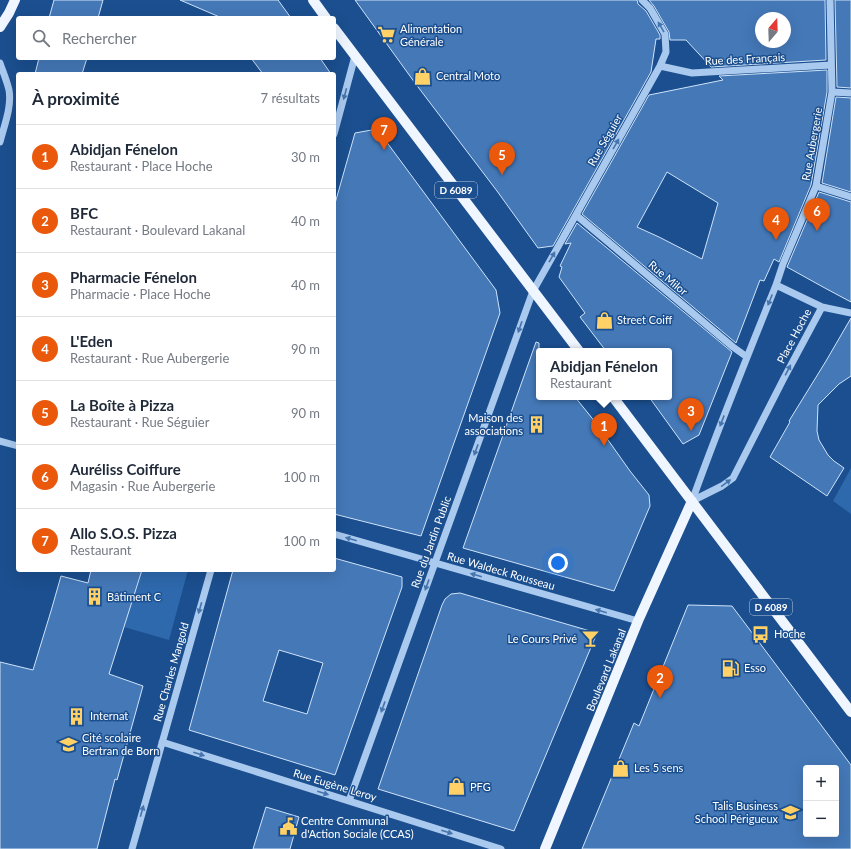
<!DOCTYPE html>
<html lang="fr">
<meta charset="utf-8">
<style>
:root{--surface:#fff;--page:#f6f6f7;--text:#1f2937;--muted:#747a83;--line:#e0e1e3;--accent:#ea580c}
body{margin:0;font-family:Lato,sans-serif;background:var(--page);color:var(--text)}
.controls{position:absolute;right:12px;bottom:12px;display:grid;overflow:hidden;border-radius:4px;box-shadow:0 4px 16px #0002}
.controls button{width:36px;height:36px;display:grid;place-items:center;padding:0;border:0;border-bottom:1px solid var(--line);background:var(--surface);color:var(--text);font:20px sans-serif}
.compass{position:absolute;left:755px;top:12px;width:36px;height:36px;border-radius:50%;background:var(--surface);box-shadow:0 4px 16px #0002;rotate:19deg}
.you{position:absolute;left:558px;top:563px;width:14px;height:14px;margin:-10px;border:3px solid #fff;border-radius:50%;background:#1a73e8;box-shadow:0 0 0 6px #1a73e833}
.badge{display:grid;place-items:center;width:26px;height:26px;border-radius:50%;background:var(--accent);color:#fff;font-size:13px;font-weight:700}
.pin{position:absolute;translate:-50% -33px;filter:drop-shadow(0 1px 2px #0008)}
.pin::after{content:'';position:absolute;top:21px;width:14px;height:12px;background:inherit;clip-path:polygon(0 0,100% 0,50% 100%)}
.popup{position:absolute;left:536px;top:348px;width:136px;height:52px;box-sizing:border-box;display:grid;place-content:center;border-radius:4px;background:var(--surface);filter:drop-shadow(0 1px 3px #0005);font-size:13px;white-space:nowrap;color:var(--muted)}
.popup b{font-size:15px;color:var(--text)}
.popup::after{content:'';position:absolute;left:50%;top:100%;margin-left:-8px;border:8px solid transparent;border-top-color:var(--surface)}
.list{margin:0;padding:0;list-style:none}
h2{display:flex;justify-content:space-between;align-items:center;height:52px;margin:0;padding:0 16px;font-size:17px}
h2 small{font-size:13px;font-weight:400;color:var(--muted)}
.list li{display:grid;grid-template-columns:26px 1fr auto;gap:12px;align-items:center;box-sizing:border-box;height:64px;padding:0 16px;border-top:1px solid var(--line)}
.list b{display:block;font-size:15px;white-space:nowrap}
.list p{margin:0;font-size:13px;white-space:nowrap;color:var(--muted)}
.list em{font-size:13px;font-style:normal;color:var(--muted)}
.icon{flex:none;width:22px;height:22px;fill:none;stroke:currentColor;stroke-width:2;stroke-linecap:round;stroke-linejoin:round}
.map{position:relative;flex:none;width:851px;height:849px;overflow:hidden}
.search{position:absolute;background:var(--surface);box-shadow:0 4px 16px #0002;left:16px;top:16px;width:320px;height:44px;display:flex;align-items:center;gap:10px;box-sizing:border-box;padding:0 14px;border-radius:4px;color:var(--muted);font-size:15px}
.panel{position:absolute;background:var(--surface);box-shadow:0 4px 16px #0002;left:16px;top:72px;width:320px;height:500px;border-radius:4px}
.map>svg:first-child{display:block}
.green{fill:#2e69ad}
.building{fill:#4478b7;stroke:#cfe3fa;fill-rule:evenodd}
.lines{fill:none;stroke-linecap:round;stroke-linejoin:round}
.minor{stroke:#a9c9ee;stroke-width:7}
.major{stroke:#f0f6ff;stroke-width:10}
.oneway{fill:#4674ac}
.labels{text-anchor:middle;stroke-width:3;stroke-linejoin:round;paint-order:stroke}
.shield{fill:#1b4f8f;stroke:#bbcadd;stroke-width:1}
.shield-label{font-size:10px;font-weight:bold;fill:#fff}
.poi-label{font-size:11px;fill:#fff;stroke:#1b4f8f;text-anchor:start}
.street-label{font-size:11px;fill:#fff;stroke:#1b4f8f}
</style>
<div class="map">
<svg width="851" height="849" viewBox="0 0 851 849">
<rect width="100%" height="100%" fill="#1b4f8f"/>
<!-- green -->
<path class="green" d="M851,468V514L833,501Z
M142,570H188L169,640L124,627Z"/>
<!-- building -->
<path class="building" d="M54,0H103L98,18H49Z
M180,0H278L291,18H222Z
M355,0H637L638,4L646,11L660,35V39H656L651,72L553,246L538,248L497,191L415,83Z
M649,0H825L826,60L711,67L686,40H670L669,32L654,6ZM761,18H785V42H761Z
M835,0H851V88L837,87Z
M39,58H87L82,74H35Z
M251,58H320L331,74H263Z
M827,70V92L811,185L779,262L774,259L764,281L760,280L736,343L582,214L649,95L723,80L719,76ZM667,172L718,203L702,259L659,237L637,227Z
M836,97L851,98V192L822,183Z
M377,129L496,290L500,313L421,536L334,514V207L355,133Z
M819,192L851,202V302L823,287L787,267Z
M577,223L732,352L699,435L683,444L649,397H669V351H606L580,317L585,313L559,277L562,267L560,266L571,243L565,244Z
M851,318V376L839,384L818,405L817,431L819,440L828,455L834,461L844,468L827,496L770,457L790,422L789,421L826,361Z
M536,342L539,343V397H575L596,423L630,471L649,495L650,506L614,591L463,548Z
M334,558L402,577V587L335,775L189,730L233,570H334ZM279,650L323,663L307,714L263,701Z
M91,570H142L109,674L143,686L117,780L115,779L97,849H0V662L33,670L51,611L61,576L88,583Z
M460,593L597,633L514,831L378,789L442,605L445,599L451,594Z
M688,605L732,606L851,765V849H582L634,723L639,726ZM806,768H836V834H806Z
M266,807L299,817L290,849H253Z"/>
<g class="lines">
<!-- minor -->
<path class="minor" d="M0,63C3,72 7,81 9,90C12,107 4,126 0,142
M660,66L692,73L831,65
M832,92L851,93
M334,134L355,56
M816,186L851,197
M576,215L733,347L747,357
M776,285L783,264L816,186L832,92L830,0
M0,441L18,446
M692,501C718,428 747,357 776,285L822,307L851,313
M692,501L722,486L733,478L784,378L822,307
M334,534L638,621
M162,742L501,849
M349,801L533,291L660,66L666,52L665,34L650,8L642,0
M132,849L211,570"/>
<!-- major -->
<path class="major" d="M313,0L326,18
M0,27L9,13L15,0
M334,28L579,351
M613,397L851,712
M545,849L638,621L692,501"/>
</g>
<!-- one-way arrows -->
<defs><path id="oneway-solid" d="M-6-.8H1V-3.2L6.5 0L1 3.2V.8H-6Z"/></defs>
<g class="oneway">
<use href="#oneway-solid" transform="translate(661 27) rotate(-120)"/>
<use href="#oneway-solid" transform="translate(345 94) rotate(105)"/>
<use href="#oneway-solid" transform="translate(616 144) rotate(-60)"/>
<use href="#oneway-solid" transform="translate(552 257) rotate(-60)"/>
<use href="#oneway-solid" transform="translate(770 300) rotate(112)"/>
<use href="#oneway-solid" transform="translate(520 327) rotate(109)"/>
<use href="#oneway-solid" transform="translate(788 370) rotate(-62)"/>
<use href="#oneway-solid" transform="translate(722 421) rotate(111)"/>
<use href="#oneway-solid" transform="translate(476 450) rotate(110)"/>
<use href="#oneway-solid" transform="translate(726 483) rotate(-36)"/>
<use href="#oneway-solid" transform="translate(351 539) rotate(-164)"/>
<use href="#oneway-solid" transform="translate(476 575) rotate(-164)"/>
<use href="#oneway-solid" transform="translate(427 585) rotate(110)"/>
<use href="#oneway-solid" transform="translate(200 608) rotate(106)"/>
<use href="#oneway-solid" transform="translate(601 611) rotate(-164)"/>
<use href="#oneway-solid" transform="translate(383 707) rotate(110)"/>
<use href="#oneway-solid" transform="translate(199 754) rotate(17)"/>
<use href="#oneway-solid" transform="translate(323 793) rotate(17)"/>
<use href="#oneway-solid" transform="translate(142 811) rotate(-74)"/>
<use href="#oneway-solid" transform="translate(447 832) rotate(18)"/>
</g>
<!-- icons -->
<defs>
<symbol id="supermarket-bare" viewBox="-9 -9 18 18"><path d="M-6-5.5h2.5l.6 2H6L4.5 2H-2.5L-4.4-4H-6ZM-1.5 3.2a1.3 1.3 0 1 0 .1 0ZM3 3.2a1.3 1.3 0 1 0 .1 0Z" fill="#ffd166" stroke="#1b4f8f" stroke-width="2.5" paint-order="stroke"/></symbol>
<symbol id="shop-bare" viewBox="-9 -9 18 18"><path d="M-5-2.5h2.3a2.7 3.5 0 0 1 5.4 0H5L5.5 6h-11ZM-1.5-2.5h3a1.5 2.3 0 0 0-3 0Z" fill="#ffd166" stroke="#1b4f8f" stroke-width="2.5" paint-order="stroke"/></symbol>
<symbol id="building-bare" viewBox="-9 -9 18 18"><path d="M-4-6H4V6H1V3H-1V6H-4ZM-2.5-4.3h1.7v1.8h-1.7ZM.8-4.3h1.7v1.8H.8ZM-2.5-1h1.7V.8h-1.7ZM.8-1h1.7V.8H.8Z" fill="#ffd166" stroke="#1b4f8f" stroke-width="2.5" paint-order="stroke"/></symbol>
<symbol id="bus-bare" viewBox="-9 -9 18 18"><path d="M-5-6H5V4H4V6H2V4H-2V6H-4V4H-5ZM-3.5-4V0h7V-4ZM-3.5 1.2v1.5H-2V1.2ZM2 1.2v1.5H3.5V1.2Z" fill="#ffd166" stroke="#1b4f8f" stroke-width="2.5" paint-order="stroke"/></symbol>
<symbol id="bar-bare" viewBox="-9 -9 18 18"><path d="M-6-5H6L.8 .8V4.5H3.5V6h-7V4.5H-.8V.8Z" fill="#ffd166" stroke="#1b4f8f" stroke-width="2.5" paint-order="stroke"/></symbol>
<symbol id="fuel-bare" viewBox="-9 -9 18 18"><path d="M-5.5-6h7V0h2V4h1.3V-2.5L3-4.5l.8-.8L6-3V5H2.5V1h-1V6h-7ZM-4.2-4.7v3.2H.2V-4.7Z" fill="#ffd166" stroke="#1b4f8f" stroke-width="2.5" paint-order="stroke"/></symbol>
<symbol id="school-bare" viewBox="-9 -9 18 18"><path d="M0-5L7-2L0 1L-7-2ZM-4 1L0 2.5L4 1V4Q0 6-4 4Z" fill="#ffd166" stroke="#1b4f8f" stroke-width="2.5" paint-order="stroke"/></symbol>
<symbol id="university-bare" viewBox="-9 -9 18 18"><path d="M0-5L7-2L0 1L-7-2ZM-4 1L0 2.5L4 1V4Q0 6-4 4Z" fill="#ffd166" stroke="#1b4f8f" stroke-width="2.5" paint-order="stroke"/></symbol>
<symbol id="civic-bare" viewBox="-9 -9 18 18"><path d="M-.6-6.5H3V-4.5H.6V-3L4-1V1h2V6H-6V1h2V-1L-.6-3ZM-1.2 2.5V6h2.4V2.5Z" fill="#ffd166" stroke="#1b4f8f" stroke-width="2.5" paint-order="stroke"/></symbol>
</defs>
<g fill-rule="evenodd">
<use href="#supermarket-bare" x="374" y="22" width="25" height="25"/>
<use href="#shop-bare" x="410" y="64" width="25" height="25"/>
<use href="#shop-bare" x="592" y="308" width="25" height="25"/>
<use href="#building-bare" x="524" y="412" width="25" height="25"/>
<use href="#building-bare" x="82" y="584" width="25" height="25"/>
<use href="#bus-bare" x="748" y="622" width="25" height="25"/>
<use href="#bar-bare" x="578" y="626" width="25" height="25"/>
<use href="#fuel-bare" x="718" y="656" width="25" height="25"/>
<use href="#building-bare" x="64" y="704" width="25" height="25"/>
<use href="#school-bare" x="56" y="732" width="25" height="25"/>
<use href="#shop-bare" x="608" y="756" width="25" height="25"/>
<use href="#shop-bare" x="444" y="774" width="25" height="25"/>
<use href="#university-bare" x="778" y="800" width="25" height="25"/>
<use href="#civic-bare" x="276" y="814" width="25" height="25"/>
</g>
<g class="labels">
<!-- shield labels -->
<g class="shield">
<rect x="435" y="182" width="42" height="16" rx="3"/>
<rect x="750" y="599" width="42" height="16" rx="3"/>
</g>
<g class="shield-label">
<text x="456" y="194">D 6089</text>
<text x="771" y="611">D 6089</text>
</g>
<!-- poi labels -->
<g class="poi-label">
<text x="400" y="33">Alimentation<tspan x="400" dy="13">Générale</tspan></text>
<text x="436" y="80">Central Moto</text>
<text x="617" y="324">Street Coiff</text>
<text x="523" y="422" text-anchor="end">Maison des<tspan x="523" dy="13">associations</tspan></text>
<text x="107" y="601">Bâtiment C</text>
<text x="774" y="638">Hoche</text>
<text x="577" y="643" text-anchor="end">Le Cours Privé</text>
<text x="744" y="672">Esso</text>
<text x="90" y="720">Internat</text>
<text x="82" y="742">Cité scolaire<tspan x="82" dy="13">Bertran de Born</tspan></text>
<text x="634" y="772">Les 5 sens</text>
<text x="470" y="791">PFG</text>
<text x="778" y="810" text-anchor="end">Talis Business<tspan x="778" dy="13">School Périgueux</tspan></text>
<text x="301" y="825">Centre Communal<tspan x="301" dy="13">d'Action Sociale (CCAS)</tspan></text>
</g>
<!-- street labels -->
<g class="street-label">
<text transform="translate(745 59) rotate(-3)" y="4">Rue des Français</text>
<text transform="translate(605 140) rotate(-60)" y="4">Rue Séguier</text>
<text transform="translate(812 144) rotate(-80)" y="4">Rue Aubergerie</text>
<text transform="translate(668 278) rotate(40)" y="4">Rue Milor</text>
<text transform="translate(794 336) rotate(-62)" y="4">Place Hoche</text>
<text transform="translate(431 542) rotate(-70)" y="4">Rue du Jardin Public</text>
<text transform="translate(501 571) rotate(16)" y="4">Rue Waldeck Rousseau</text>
<text transform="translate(606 670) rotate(-68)" y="4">Boulevard Lakanal</text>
<text transform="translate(171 672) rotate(-74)" y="4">Rue Charles Mangold</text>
<text transform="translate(335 785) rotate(17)" y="4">Rue Eugène Leroy</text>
</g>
</g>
</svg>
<div class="controls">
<button>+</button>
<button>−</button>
</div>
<svg class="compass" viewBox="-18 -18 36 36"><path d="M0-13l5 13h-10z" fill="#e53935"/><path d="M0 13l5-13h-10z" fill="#747a83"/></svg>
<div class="you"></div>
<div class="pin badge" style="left:604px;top:446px">1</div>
<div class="popup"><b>Abidjan Fénelon</b>Restaurant</div>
<div class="pin badge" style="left:660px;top:698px">2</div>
<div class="pin badge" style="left:691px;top:431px">3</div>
<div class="pin badge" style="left:776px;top:240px">4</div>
<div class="pin badge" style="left:502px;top:175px">5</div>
<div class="pin badge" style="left:817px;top:231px">6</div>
<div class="pin badge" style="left:384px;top:150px">7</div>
<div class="search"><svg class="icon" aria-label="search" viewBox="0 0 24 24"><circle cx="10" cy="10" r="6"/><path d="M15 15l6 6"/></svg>Rechercher</div>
<section class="panel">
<h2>À proximité<small>7 résultats</small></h2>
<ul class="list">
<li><span class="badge">1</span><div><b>Abidjan Fénelon</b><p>Restaurant · Place Hoche</p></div><em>30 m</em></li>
<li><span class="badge">2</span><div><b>BFC</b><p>Restaurant · Boulevard Lakanal</p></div><em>40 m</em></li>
<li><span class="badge">3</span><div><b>Pharmacie Fénelon</b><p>Pharmacie · Place Hoche</p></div><em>40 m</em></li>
<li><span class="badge">4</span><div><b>L'Eden</b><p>Restaurant · Rue Aubergerie</p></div><em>90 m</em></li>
<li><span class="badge">5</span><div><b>La Boîte à Pizza</b><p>Restaurant · Rue Séguier</p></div><em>90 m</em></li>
<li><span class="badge">6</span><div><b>Auréliss Coiffure</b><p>Magasin · Rue Aubergerie</p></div><em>100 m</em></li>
<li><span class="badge">7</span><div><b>Allo S.O.S. Pizza</b><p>Restaurant</p></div><em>100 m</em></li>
</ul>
</section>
</div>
